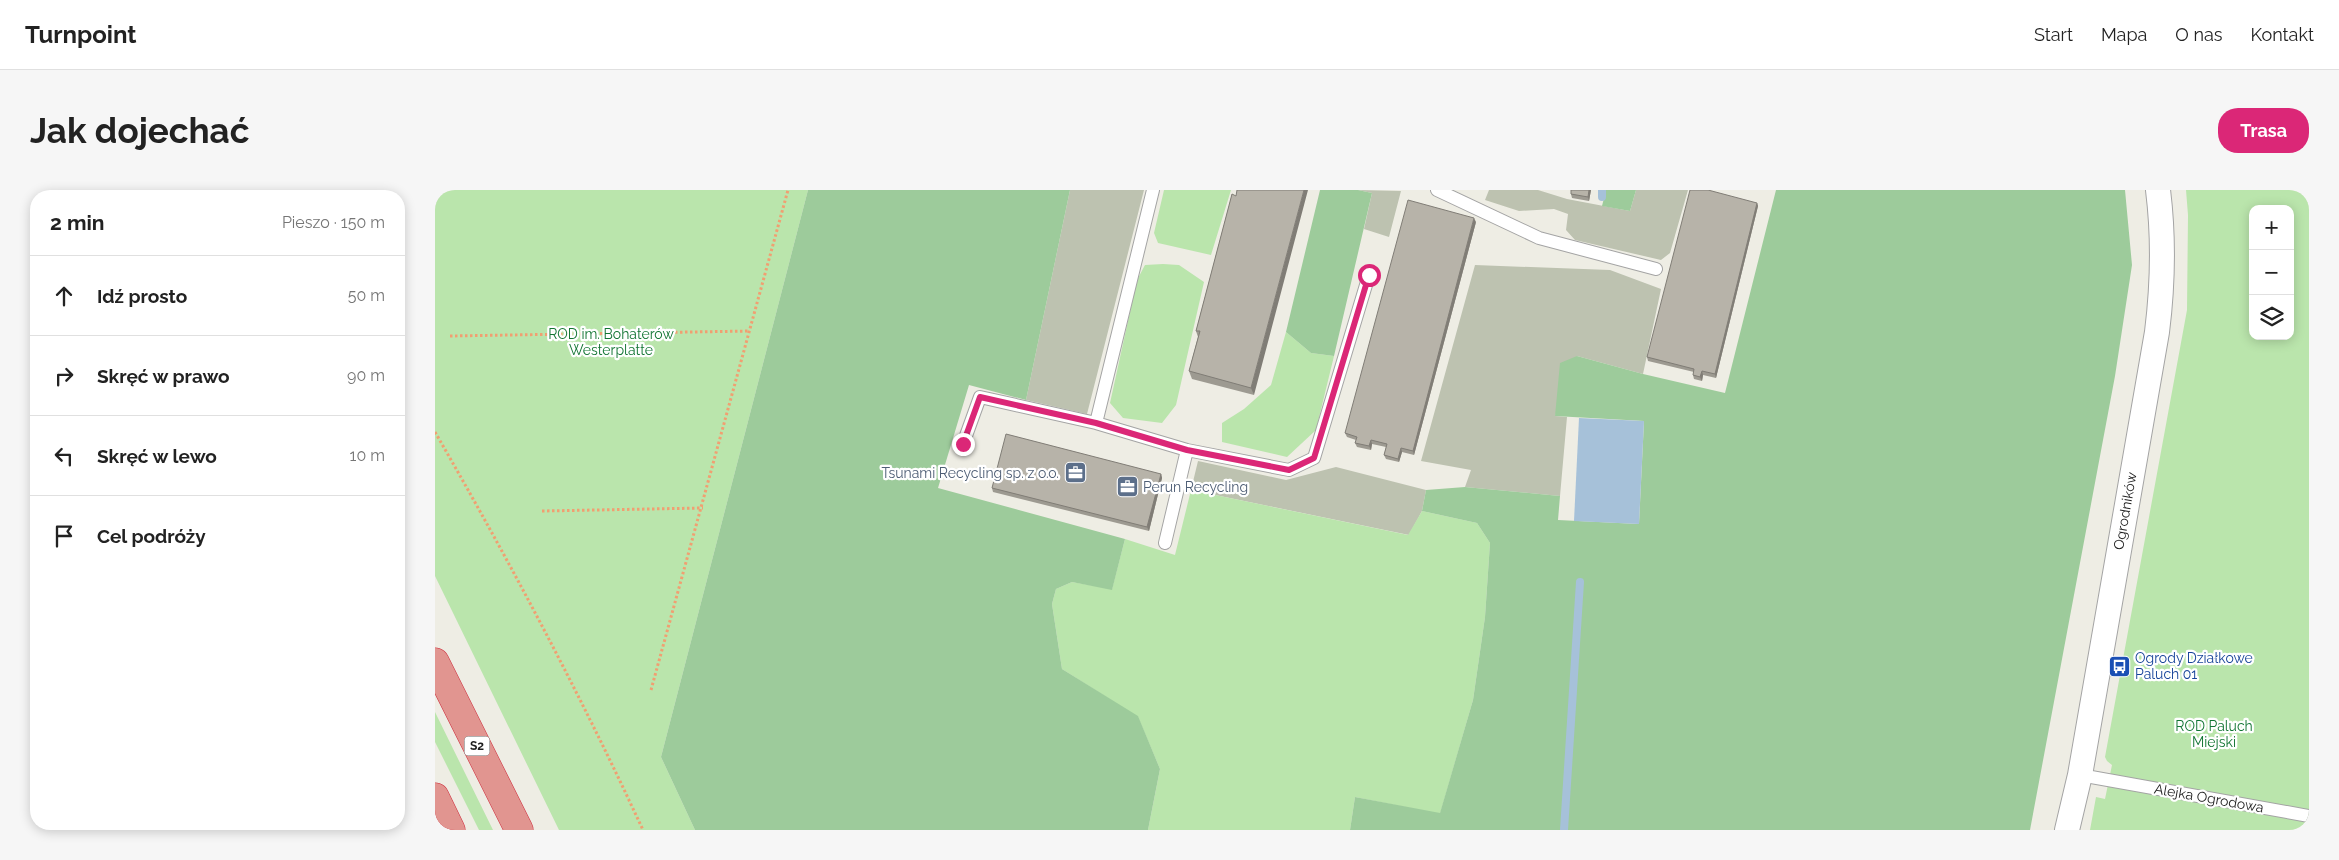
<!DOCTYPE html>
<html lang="pl">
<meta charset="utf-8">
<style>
:root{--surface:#fff;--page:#f6f6f6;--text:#222;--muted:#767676;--line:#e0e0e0;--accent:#db2777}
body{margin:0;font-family:Raleway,sans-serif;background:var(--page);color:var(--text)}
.controls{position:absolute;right:15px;top:15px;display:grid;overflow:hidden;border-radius:10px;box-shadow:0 2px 12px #0003}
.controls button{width:45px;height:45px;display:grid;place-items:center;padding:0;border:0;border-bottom:1px solid var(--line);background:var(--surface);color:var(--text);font:25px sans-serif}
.stop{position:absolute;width:15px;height:15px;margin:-11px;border:4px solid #db2777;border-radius:50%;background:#fff}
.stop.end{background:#db2777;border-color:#fff;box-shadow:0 1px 5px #0008}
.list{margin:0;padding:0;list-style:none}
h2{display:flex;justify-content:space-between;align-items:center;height:65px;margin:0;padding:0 20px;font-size:21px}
h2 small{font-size:16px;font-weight:400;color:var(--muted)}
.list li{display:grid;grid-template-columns:32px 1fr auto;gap:15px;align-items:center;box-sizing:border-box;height:80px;padding:0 20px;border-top:1px solid var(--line)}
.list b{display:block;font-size:19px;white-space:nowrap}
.list em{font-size:16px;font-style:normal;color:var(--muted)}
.icon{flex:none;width:28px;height:28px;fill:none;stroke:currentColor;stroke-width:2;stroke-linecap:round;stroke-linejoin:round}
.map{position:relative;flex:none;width:1874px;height:640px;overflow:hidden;border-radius:20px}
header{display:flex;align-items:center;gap:30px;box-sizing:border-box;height:70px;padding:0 25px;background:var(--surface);border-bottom:1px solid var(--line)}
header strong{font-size:24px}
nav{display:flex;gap:28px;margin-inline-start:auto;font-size:18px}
.intro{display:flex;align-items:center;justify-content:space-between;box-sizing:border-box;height:120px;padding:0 30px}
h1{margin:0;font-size:35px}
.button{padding:12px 22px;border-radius:20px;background:var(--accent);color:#fff;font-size:18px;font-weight:700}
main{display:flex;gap:30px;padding:0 30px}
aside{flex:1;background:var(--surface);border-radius:20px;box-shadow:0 2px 12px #0003}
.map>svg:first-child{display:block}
.construction{fill:#bdc2b0}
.grass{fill:#bae5ac;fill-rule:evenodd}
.forest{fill:#9dcb9b}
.water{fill:#a6c1d9}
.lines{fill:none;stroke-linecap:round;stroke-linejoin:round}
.stream{stroke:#a6c1d9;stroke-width:8}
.service-casing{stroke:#a4a4a4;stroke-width:14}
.minor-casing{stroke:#a4a4a4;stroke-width:26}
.motorway-casing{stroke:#ce2e3d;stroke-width:29}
.path{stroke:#f19f71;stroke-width:3;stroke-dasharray:2.5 2.5;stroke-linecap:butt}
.service{stroke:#fff;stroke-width:12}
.minor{stroke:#fff;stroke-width:24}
.motorway{stroke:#e19590;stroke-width:28}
.wall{fill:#9d9a91}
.shaded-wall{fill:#807d76}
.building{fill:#b7b3a9;stroke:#807d76}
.route{stroke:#db2777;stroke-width:6}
.labels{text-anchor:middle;stroke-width:4.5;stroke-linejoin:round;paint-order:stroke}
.shield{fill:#fff;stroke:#616161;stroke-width:1}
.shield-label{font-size:12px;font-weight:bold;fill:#1d1d1d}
.park-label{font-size:14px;fill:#127533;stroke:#fff}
.service-label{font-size:14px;fill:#4e5e75;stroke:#fff;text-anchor:end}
.street-label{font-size:14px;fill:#1d1d1d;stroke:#fff}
.transit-label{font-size:14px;fill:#164399;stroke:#fff;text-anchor:start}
</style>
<header>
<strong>Turnpoint</strong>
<nav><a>Start</a><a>Mapa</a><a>O nas</a><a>Kontakt</a></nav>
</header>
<div class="intro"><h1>Jak dojechać</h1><a class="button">Trasa</a></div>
<main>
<aside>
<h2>2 min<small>Pieszo · 150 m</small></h2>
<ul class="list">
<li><svg class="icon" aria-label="ahead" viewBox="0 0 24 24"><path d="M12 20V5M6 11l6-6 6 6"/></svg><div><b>Idź prosto</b></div><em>50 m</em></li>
<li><svg class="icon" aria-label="right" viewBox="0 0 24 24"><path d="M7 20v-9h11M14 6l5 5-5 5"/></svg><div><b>Skręć w prawo</b></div><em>90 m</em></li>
<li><svg class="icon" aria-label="left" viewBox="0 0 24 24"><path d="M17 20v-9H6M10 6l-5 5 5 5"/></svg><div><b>Skręć w lewo</b></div><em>10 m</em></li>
<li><svg class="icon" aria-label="arrive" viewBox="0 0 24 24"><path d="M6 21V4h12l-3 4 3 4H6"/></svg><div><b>Cel podróży</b></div></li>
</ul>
</aside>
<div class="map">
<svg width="1874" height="640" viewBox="0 0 1874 640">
<rect width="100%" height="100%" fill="#eeede4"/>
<!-- construction -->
<path class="construction" d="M635,0H709L652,224L591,210Z
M923,0L966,1L954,47L929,39L937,3Z
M1054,0H1103L1132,9L1195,21L1201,0H1253L1235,63L1226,70L1140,50L1131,40L1133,24L1119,19L1084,21L1050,10Z
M1040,75L1175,80L1226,99L1208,184L1142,166L1120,226L1132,227L1125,306L1030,297L1036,280L986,271Z
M763,271L851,290L901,277L991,300L987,321L974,345L756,300Z"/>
<!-- grass -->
<path class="grass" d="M0,0H373L226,567L260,640H124L0,386Z
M729,0H796L776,65L723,53L719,43Z
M1751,0H1874V640H1655L1661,607L1670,609L1677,575L1672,571L1670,567L1752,120L1753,25ZM1818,19H1855V146H1818Z
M728,74L744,75L769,92L741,215L727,233L688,228L675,213L702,90L710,75Z
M851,142L876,163L899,166L881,240L852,267L787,252V233L809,219L836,195Z
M756,300L973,345L987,321L1042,333L1055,353L1050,427L1038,510L1005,624L920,607L915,640H713L725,579L703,527L627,479L617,414L621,399L637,392L677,399L690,349L740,365Z
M0,522L58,640H44L0,552Z"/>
<!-- forest -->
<path class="forest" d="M373,0H635L591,210L534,195L503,298L690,349L677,400L637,392L621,399L617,414L627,479L703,526L725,579L713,640H260L226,567Z
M885,0H923L937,3L899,166L876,163L851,142Z
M1171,0H1201L1195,21L1167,16Z
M1341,0H1690L1697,75L1680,186L1595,640H915L920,607L1005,623L1038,510L1050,427L1055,353L1042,333L987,321L991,300L1030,297L1125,306L1123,330L1204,334L1209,231L1120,226L1125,173L1142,166L1208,184L1290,203Z"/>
<!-- water -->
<path class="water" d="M1144,228L1209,231L1204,334L1139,331Z"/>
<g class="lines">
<!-- stream -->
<path class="stream" d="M1167,7V0
M1129,640L1145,392"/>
<defs>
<path id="service" d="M1002,0L1104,48L1221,79
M661,233L718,0
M528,254L545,207L661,233L752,260L854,280L879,268L934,85
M730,353L752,260
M1645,585L1874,626"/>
<path id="minor" d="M1632,640L1645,585L1722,142C1728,94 1729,48 1723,0"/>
<path id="motorway" d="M0,472L84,640
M0,607L16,640"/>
</defs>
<!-- service casing -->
<use href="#service" class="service-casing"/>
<!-- minor casing -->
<use href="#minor" class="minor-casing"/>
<!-- motorway casing -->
<use href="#motorway" class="motorway-casing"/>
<!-- path -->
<path class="path" d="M15,146L315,141
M0,242C75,372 145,504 208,640
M107,321L268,318
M216,500L353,0"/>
<!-- service -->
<use href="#service" class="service"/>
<!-- minor -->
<use href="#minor" class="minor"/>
<!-- motorway -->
<use href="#motorway" class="motorway"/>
</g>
<!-- wall -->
<path class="wall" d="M1156,0L1154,11L1137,8L1136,4Z
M797,4L819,205L757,189L754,181L763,147L761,141Z
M1322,13L1323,16L1281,188L1268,185L1267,191L1259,189L1258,185L1259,182L1213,171L1212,167Z
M1041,32L979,265L967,262L964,272L951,269L949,265L951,257L937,254L936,260L922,257L920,253L921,250L912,247L910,243Z
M726,284L727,288L714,341L558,302L557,298Z"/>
<!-- shaded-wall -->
<path class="shaded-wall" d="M869,0H873L819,205L816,198Z
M1154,0H1156L1154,11L1153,7Z
M1322,13L1323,16L1281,188L1280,184Z
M1039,28L1041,32L979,265L978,261Z
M1267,181L1268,185L1267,191L1265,187Z
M936,250L937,254L936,260L934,256Z
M966,258L967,262L964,272L963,269Z
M726,284L727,288L714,341L712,337Z"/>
<!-- building -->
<path class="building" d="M802,0H869L816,198L754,181L765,141H761L797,4L801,6Z
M1136,0H1154L1153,7L1136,4Z
M1255,0H1273L1322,13L1280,184L1267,181L1265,187L1258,185L1259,179L1212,167Z
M973,10L1039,28L978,261L966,258L963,269L949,265L952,254L936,250L934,256L920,253L922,247L910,243Z
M571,244L726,284L712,337L557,298Z"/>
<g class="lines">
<!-- route -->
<path class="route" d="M528,254L545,207L661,233L752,260L854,280L879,268L934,85"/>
</g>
<!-- icons -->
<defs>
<symbol id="office-square" viewBox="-11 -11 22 22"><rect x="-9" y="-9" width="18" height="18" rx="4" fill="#5c6f8a" stroke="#fff"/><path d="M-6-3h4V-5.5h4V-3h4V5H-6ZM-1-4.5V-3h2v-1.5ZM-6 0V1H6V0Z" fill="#fff"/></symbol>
<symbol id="bus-square" viewBox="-11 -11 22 22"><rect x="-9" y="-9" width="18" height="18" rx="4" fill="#1a4fb4" stroke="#fff"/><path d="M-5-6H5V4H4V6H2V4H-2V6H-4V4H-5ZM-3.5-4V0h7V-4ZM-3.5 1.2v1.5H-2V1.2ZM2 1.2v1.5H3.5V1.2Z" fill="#fff"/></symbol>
</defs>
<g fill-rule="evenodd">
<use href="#office-square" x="628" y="270" width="25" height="25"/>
<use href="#office-square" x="680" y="284" width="25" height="25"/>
<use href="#bus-square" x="1672" y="464" width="25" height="25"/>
</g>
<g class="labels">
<!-- shield labels -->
<rect class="shield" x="29.5" y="546.5" width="25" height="19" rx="4"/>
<g class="shield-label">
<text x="42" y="560">S2</text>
</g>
<!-- park labels -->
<g class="park-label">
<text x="176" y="149">ROD im. Bohaterów<tspan x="176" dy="16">Westerplatte</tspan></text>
<text x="1779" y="541">ROD Paluch<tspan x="1779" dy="16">Miejski</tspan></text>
</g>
<!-- service labels -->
<g class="service-label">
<text x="624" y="288">Tsunami Recycling sp. z o.o.</text>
<text x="708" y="302" text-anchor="start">Perun Recycling</text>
</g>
<!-- street labels -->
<g class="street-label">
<text transform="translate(1690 321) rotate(-80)" y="5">Ogrodników</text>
<text transform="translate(1774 608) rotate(10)" y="5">Alejka Ogrodowa</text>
</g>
<!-- transit labels -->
<g class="transit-label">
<text x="1700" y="473">Ogrody Działkowe<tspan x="1700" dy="16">Paluch 01</tspan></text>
</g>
</g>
</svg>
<div class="controls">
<button>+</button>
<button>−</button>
<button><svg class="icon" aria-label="layers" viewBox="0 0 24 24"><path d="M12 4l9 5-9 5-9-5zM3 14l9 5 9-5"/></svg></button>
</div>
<div class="stop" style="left:934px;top:85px"></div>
<div class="stop end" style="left:528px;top:254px"></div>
</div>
</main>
